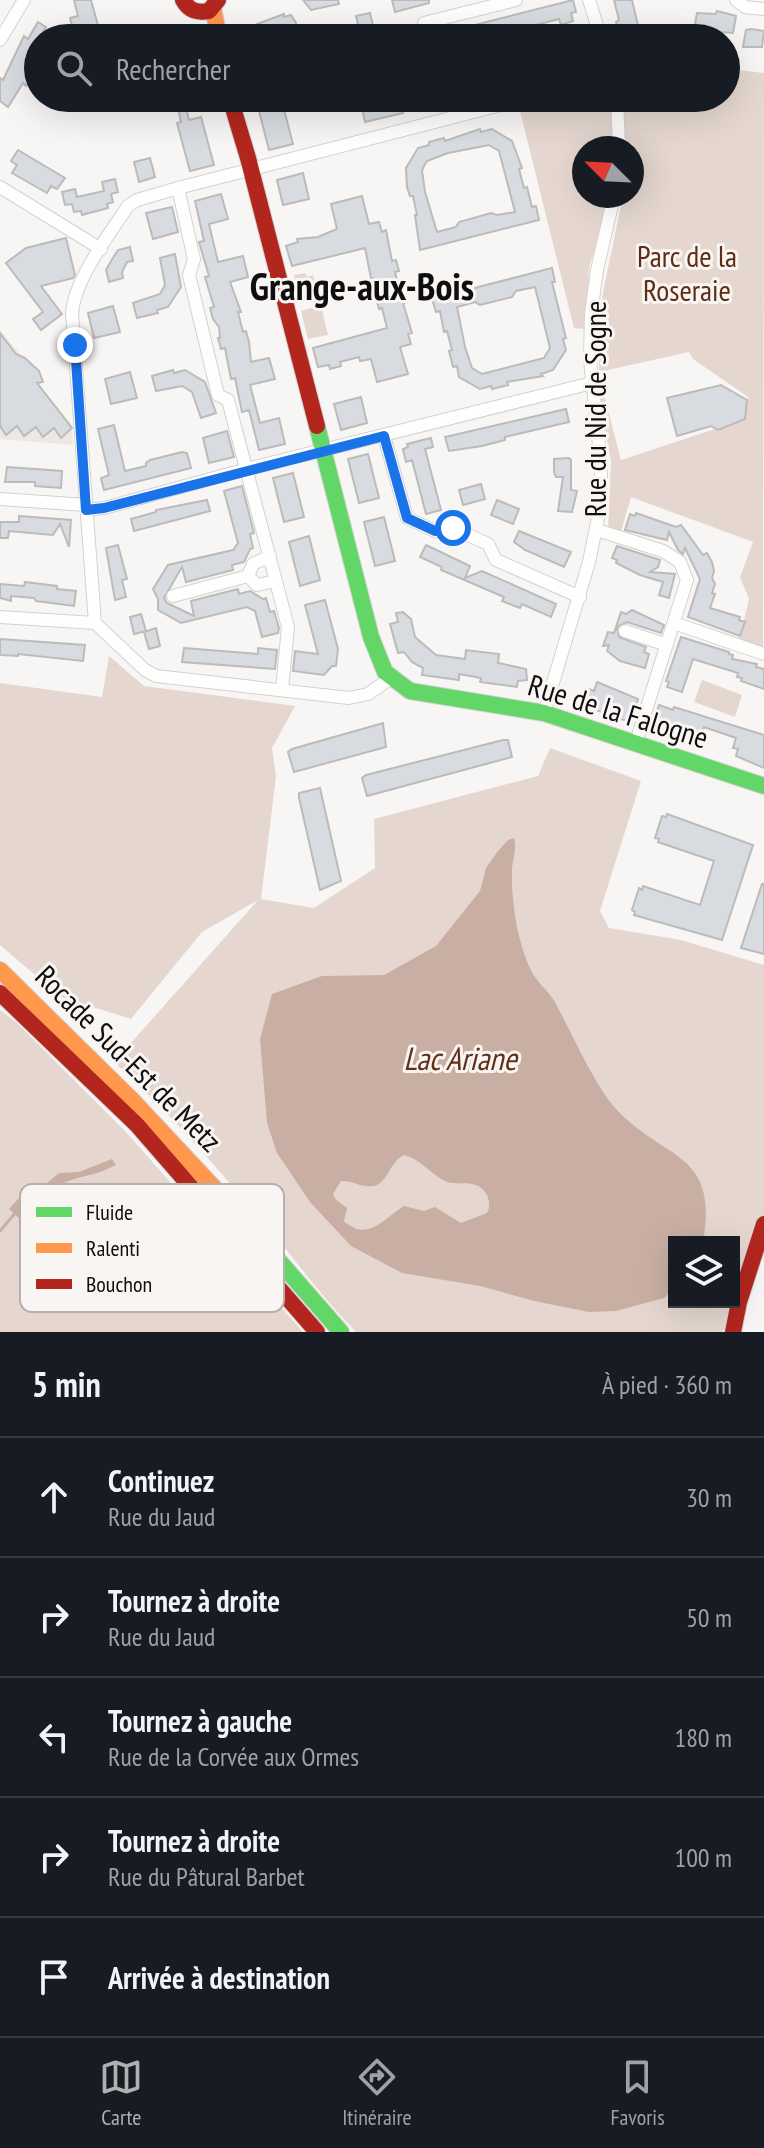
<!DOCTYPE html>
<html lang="fr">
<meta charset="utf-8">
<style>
:root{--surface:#171b24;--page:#20242c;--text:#f1f3f6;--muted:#9ea1a6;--line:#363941;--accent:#b0b0b2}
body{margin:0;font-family:"PT Sans Narrow",sans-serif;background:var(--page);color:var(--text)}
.controls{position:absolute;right:24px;bottom:24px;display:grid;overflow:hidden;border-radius:0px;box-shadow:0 8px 32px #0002}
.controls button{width:72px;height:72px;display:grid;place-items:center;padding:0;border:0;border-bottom:2px solid var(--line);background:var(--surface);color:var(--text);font:40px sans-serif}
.compass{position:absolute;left:572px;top:136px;width:72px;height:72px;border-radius:50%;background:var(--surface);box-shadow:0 8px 32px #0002;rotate:294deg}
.stop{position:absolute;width:24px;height:24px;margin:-18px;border:6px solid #1a73e8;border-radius:50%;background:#fff}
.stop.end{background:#1a73e8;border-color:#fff;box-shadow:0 2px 8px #0008}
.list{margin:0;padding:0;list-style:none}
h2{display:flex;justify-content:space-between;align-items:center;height:104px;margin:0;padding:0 32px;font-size:34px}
h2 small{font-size:26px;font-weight:400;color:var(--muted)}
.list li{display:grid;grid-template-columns:52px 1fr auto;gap:24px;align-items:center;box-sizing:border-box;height:120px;padding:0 32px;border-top:2px solid var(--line)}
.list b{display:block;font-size:30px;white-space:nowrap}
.list p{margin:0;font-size:26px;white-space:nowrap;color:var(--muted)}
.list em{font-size:26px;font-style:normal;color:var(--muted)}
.icon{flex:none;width:44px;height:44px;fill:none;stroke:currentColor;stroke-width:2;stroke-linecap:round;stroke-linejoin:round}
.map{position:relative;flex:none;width:764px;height:1332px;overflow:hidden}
.search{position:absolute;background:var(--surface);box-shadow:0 8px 32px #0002;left:24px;right:24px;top:24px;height:88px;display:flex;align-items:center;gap:20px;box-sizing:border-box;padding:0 28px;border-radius:44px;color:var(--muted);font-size:30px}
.sheet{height:704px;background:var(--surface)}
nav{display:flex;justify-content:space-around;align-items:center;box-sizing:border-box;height:112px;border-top:2px solid var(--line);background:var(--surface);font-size:22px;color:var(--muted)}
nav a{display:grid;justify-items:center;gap:4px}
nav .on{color:var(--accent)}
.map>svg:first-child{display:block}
.built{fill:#eee7e3}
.green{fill:#e5d7d0;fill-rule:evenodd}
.water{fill:#c9afa3;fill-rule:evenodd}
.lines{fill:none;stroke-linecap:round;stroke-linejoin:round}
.stream{stroke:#c9afa3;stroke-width:3}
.building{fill:#d8dce1;stroke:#bbbbba;stroke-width:2;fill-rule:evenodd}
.street-casing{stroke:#d3d2d0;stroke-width:14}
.fast-casing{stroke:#d3d2d0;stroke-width:18}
.slow-casing{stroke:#d3d2d0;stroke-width:18}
.jam-casing{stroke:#d3d2d0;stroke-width:18}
.street{stroke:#fefefd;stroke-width:12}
.fast{stroke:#63d668;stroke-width:16}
.slow{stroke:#ff974d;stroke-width:16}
.jam{stroke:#b3261e;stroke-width:16}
.route{stroke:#1a73e8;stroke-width:10}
.labels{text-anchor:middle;stroke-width:6;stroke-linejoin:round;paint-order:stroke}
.park-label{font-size:30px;fill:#5e2d14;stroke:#f9f5f3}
.street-label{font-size:30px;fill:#0f0e0e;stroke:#f9f5f3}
.water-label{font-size:32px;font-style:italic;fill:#623018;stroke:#f9f5f3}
.district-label{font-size:38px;font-weight:bold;fill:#0f0e0e;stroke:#f9f5f3}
.key{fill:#f9f5f3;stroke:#b3b0ae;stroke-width:2}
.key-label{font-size:22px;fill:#0f0e0e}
</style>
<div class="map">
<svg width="764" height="1332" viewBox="0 0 764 1332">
<rect width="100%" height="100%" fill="#f8f6f4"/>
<!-- built -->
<path class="built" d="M0,330L23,358L39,371L43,382L38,384L72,429L73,445L0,439Z"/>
<!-- green -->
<path class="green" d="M726,51L733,54L732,67L737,70L764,73L763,648L739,642L749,599L740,577L753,542L631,497L620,535L608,530L611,462L598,389L602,387L621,460L745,419L748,397L693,359L689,352L599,372V321L603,292L623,196H632V148H624L619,98H726Z
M570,98L611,99L613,148H584V196H607L598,247C591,255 586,274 590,284L584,329L574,328L520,111Z
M305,273L307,277L313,275L319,298L298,303L294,275Z
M321,305L328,335L308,339L301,311Z
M109,656L144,686L295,706L272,748L276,776L261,899L314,908L375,868L374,819L538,776L550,748L641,781L600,911L609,928L681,940L764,965V1224L727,1325L722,1332H356C324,1300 298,1263 269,1229C220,1171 170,1113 114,1062L258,900L202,932L131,1019L61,997L0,945V683L102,697ZM674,1242H734V1302H674Z
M702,680L742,695L735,717L694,702Z
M0,1010L16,1022L125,1131L303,1332H0Z"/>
<!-- water -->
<path class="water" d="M514,838C517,850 513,857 512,868C511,900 517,941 531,970C536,981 546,989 553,999C571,1030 594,1086 618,1111C666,1161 719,1152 703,1242H674V1288L664,1298L616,1311L589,1312L534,1301L480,1286L402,1273L351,1246L310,1202L277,1153L267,1123L260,1039L272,994L322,976L384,975L436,946L480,891L486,868L498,851L508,840ZM404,1155C421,1160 427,1170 441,1179C451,1186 462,1182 472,1184C486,1186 493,1202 487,1213L461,1223L435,1207L424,1211L404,1206C384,1218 368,1243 344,1221L347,1208L336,1200L333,1194L341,1181C352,1180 362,1188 373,1186C388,1184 389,1162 404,1155Z
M112,1159L116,1165C97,1175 84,1175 66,1182C48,1188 32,1206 21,1220L9,1209L18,1199L34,1194L59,1173L79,1172Z"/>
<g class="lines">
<!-- stream -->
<path class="stream" d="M0,1231L16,1212"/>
</g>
<!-- building -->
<path class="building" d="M74,0H91L99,29L96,30L98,38H75L70,18L78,16Z
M303,0H338L339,4L311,10Z
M392,0H429V3L395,12Z
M573,0L576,12L571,13L573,21L561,25L559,19L486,38H471L467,27Z
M614,0H632L640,34L628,38L620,35L616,22L619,20Z
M717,11L736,16L733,33L694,30L697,13L716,14Z
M370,13L376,38H361L356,16Z
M284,14V17L291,15L296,23L294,34L289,35L290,38H244L251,27L254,29L257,24Z
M38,22L46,27L43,32L53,38H38V49L26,69L33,74L26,86L23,83L8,107L0,101V78L3,80L24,36L28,39Z
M751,29L764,31L762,47H743L746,30Z
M176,98H184L189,120L201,117L214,165L190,171L177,123L181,122Z
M260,98H281L293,144L269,150L257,103L261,102Z
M416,98H448L449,101L419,109Z
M400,99L403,113L365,122L362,108Z
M480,129L481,132L492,129L512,141L522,168L519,169L524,188L527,187L532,207L536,206L539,220L420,250L415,215H417L413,196H410L407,187L406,168L418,148L429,145V142L444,138L445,141ZM489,145L499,151L515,212L497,215L491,213L459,222L456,227L437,232L425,192L422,171L424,166L427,161L448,153Z
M18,150L65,178L57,189L51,186L47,193L12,173L17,165L11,161Z
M150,158L155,177L139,182L134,162Z
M303,173L309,199L283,205L277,180Z
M115,179L118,192L111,194L113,202L107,204L108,208L82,215L81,211L74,212L72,204L65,205L62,192L75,189L77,197L104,191L102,182Z
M221,194L228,219L209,224L218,262L243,256L248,277L230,282L241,312H238L243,332L246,331L249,342L251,362L269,358L275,379L250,385L260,423L279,418L285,444L259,450L249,410L242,412L235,378L231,379L225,348L221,349L218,338H220L219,327L213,319L210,308L214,307L205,277L209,276L199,242L204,241L195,201Z
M362,196L369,224L379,222L382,232L386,230L392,261L396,260L399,271L395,272L400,292L404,291L407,302L403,303L412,333L408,334L411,344L400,347L408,374L377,382L371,359L360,361L359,357L340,362L341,366L330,369L329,365L318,367L313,348L387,328L382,308L379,309L376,298L377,288L374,278H371L365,248L292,266L286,246L298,242L297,239L318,237L337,229L331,204Z
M172,207L178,232L153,239L146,213Z
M66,238L75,275L73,278L41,286L62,314L41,330L33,319L43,312L6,263L26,248Z
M130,247L133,261L127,262L122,272L123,278L109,282L106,270L111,261L118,250Z
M175,254L181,287L168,307L157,310L158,313L137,318L133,303L160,294L165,285L160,258Z
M552,268L555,282H552L566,338L563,339L566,350L553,370L541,374L543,376L507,382L508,385L492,389L491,386L480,389L459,377L457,366L453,367L449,351L452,350L447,331L444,332L440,311L436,312L432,299ZM535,287L550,348L544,358L482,374L472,368L465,347L457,307L475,302L480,305L512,297L516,291Z
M113,306L120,332L94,338L88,313Z
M0,333L16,354L25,358L39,371L43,382L37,383L72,428L61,438L54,428L43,437L36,427L24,436L17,426L6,435L0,426Z
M173,370L174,373L185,370L205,382L216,413L201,418L192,392L182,386L156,391L152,376Z
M130,372L137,398L111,404L105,379Z
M721,385L747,400L745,419L718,430L711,426L677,436L667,398Z
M361,397L367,423L341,430L334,404Z
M566,409L569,422L505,437V440L482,446L449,451L445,437Z
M114,425L125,471L146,466V463L150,460L182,452L187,453L191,468L104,490L101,478L109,475L98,429Z
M227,431L234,457L209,463L203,438Z
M431,438L433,447L425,449L441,510L426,514L412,460L406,462L403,449L408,447L407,444Z
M368,454L379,498L359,503L348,459Z
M569,458L571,460V490L577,491L572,512L558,511L563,477H556L554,472V459Z
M7,467L62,471L61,488L35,486V482H5Z
M293,473L304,517L284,522L273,478Z
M481,484L485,499L463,505L459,490Z
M242,486L254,533L250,534L253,548L250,549L244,562L232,565L233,570L186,582L182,567L164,598L167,603L194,616L191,601L238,589L239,594L250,591L263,599L266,598L270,612L274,611L279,628L278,633L262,637L255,611L247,607L181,623L158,610V599L153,589L168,565L233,550L238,543L224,491Z
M207,500L210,511L134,531L131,519L156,512V510Z
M497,500L519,509L513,524L491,515Z
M636,513L676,527L681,525L703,555L707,553L712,562L714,571L712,578L715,584L712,593L715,594L710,608L740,617L739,620L745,622L740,636L688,617L700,579L685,548L683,554L678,550L669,532L667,540L625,530L630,514L635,516Z
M19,516L71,520L69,547L60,524L53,535L9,531L8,538H0V522H19Z
M384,517L395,561L375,566L364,522Z
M519,531L571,552L564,567L525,550L514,542Z
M309,536L320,580L300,586L289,542Z
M118,545L127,579L122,580L126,597L115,600L106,548Z
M426,545L470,566L465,578L482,571L556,604L551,617L522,604L520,608L502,601L504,597L441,570L442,567L420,557Z
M617,546L660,560L658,567L650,572L675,574L669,598L659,595L663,582L640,575L616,563L617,560L612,558Z
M25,582L57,586V589L76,591L74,606L36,601L34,598L11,596V601L0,598V584L24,586Z
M325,600L338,649L336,666H332L324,675L293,671L295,651L318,654L305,605Z
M632,610L664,625L661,633L627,622L617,627L619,637L646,647L644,652L649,654L645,668L620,661L607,651L609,645L603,646L608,632L614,633L621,612L626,614Z
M403,612L411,619L415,637L436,655L465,659L466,650L499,654L498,663L526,669L527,680L518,681L517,687L480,682L481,678L459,674V680L422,675L423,668L412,662L404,652L398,653L390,624L398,622L396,613Z
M141,614L146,631L134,634L130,617Z
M156,628L160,646L149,649L144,632Z
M681,637L729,652V654L733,655L732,659L757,664L756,667L764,669V689L741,681L742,678L737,677L738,673L693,659L682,692L667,687L669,682L666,681Z
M0,639L85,645L83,661L18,654V656L0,655Z
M184,648L258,654V648L277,650L275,669L182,662Z
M597,682L638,699L631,721L606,717L607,714L588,707L590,701L586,700L589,689L594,691Z
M659,705L673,710L674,707L764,735V768L736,756L738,749L733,748L736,738L704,727L701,737L696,736L694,742L675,736L674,739L664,736L665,733L651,728Z
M383,723L386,747L294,772L288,752L292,749Z
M503,740H508L512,757L367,796L362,778L366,775Z
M320,788L341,881L320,890L299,798V793Z
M667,814L753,845L722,940L634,915L635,912L632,910L639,888L642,890L643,886L700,905L714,861L658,842L659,839L655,838L662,816L666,817Z
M762,884H764V954L741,948Z"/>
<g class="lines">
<defs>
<path id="street" d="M589,0L601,38
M736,0L745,7L764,9
M424,23L516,0
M0,40L24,0
M617,98L619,148
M0,187L101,249
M178,188L194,259L189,275L218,395L228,400L288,627L282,690
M384,436L407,518L435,531L453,528L488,544L496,560L580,597
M0,499L86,505
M86,510L104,508L247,469L592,383
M597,530L663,551L680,562L687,580L635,745
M270,556L253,564L248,576L257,585L276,581
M173,596L248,576
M0,617L95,623L145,670L156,676L349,698L368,694L391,678
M95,623L72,313C75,278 109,235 128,206L137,200L178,188L528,98
M674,623L764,654
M625,631L667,645
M544,713L589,562L601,503V464L590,360L591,314L597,270L614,196"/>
<path id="fast" d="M317,426L371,637L385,672L410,691L544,713L764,786
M232,1207L341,1332"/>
<path id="slow" d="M213,8L219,38
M0,970L133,1101L232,1207"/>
<path id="jam" d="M183,0C189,11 197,13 209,11L218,0
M230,98L248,158L317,426
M0,993L137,1125L317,1332
M733,1332L739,1302L764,1224"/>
</defs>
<!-- street casing -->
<use href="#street" class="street-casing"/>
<!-- fast casing -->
<use href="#fast" class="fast-casing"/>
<!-- slow casing -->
<use href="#slow" class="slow-casing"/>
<!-- jam casing -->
<use href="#jam" class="jam-casing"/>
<!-- street -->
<use href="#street" class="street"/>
<!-- fast -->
<use href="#fast" class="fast"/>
<!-- slow -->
<use href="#slow" class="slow"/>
<!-- jam -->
<use href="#jam" class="jam"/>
</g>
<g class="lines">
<!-- route -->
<path class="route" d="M75,345L86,510L104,508L384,436L407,518L435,531L453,528"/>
</g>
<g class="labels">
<!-- park labels -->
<g class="park-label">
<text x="687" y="267">Parc de la<tspan x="687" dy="34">Roseraie</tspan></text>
</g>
<!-- street labels -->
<g class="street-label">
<text transform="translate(596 409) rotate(-90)" y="10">Rue du Nid de Sogne</text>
<text transform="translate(618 712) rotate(17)" y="10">Rue de la Falogne</text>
<text transform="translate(128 1059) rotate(45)" y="10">Rocade Sud-Est de Metz</text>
</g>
<!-- water labels -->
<g class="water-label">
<text x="460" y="1070">Lac Ariane</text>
</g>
<!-- district labels -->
<g class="district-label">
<text x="362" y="300">Grange-aux-Bois</text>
</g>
</g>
<!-- legend -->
<rect x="20" y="1184" width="264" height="128" rx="12" class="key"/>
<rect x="36" y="1207" width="36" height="10" fill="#63d668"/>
<rect x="36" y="1243" width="36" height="10" fill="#ff974d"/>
<rect x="36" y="1279" width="36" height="10" fill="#b3261e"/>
<g class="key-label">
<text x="86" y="1220">Fluide</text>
<text x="86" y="1256">Ralenti</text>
<text x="86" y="1292">Bouchon</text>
</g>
</svg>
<div class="controls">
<button><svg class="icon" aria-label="layers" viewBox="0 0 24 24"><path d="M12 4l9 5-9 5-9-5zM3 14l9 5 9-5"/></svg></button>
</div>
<svg class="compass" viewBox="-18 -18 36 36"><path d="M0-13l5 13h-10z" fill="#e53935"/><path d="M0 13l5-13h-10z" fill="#9ea1a6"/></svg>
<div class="stop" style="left:453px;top:528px"></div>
<div class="stop end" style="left:75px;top:345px"></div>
<div class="search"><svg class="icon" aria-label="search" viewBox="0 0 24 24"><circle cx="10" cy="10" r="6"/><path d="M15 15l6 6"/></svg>Rechercher</div>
</div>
<section class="sheet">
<h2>5 min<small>À pied · 360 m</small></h2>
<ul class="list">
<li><svg class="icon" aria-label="ahead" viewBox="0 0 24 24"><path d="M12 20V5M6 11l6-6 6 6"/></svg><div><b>Continuez</b><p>Rue du Jaud</p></div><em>30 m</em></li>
<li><svg class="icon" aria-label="right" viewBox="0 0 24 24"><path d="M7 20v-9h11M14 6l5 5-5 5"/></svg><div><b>Tournez à droite</b><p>Rue du Jaud</p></div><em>50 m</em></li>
<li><svg class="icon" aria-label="left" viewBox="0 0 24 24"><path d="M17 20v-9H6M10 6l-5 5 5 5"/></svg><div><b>Tournez à gauche</b><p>Rue de la Corvée aux Ormes</p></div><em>180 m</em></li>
<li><svg class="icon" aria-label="right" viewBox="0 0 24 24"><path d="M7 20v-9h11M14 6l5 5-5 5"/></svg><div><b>Tournez à droite</b><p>Rue du Pâtural Barbet</p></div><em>100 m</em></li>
<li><svg class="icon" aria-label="arrive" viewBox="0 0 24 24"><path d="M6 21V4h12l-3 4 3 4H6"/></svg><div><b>Arrivée à destination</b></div></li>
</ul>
</section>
<nav>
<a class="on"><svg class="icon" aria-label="map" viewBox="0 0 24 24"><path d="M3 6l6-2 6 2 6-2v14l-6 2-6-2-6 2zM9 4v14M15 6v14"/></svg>Carte</a>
<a><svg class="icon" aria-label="directions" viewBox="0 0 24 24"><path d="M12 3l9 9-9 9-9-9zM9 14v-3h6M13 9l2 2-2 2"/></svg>Itinéraire</a>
<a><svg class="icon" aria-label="saved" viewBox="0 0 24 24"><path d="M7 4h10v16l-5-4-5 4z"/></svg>Favoris</a>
</nav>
